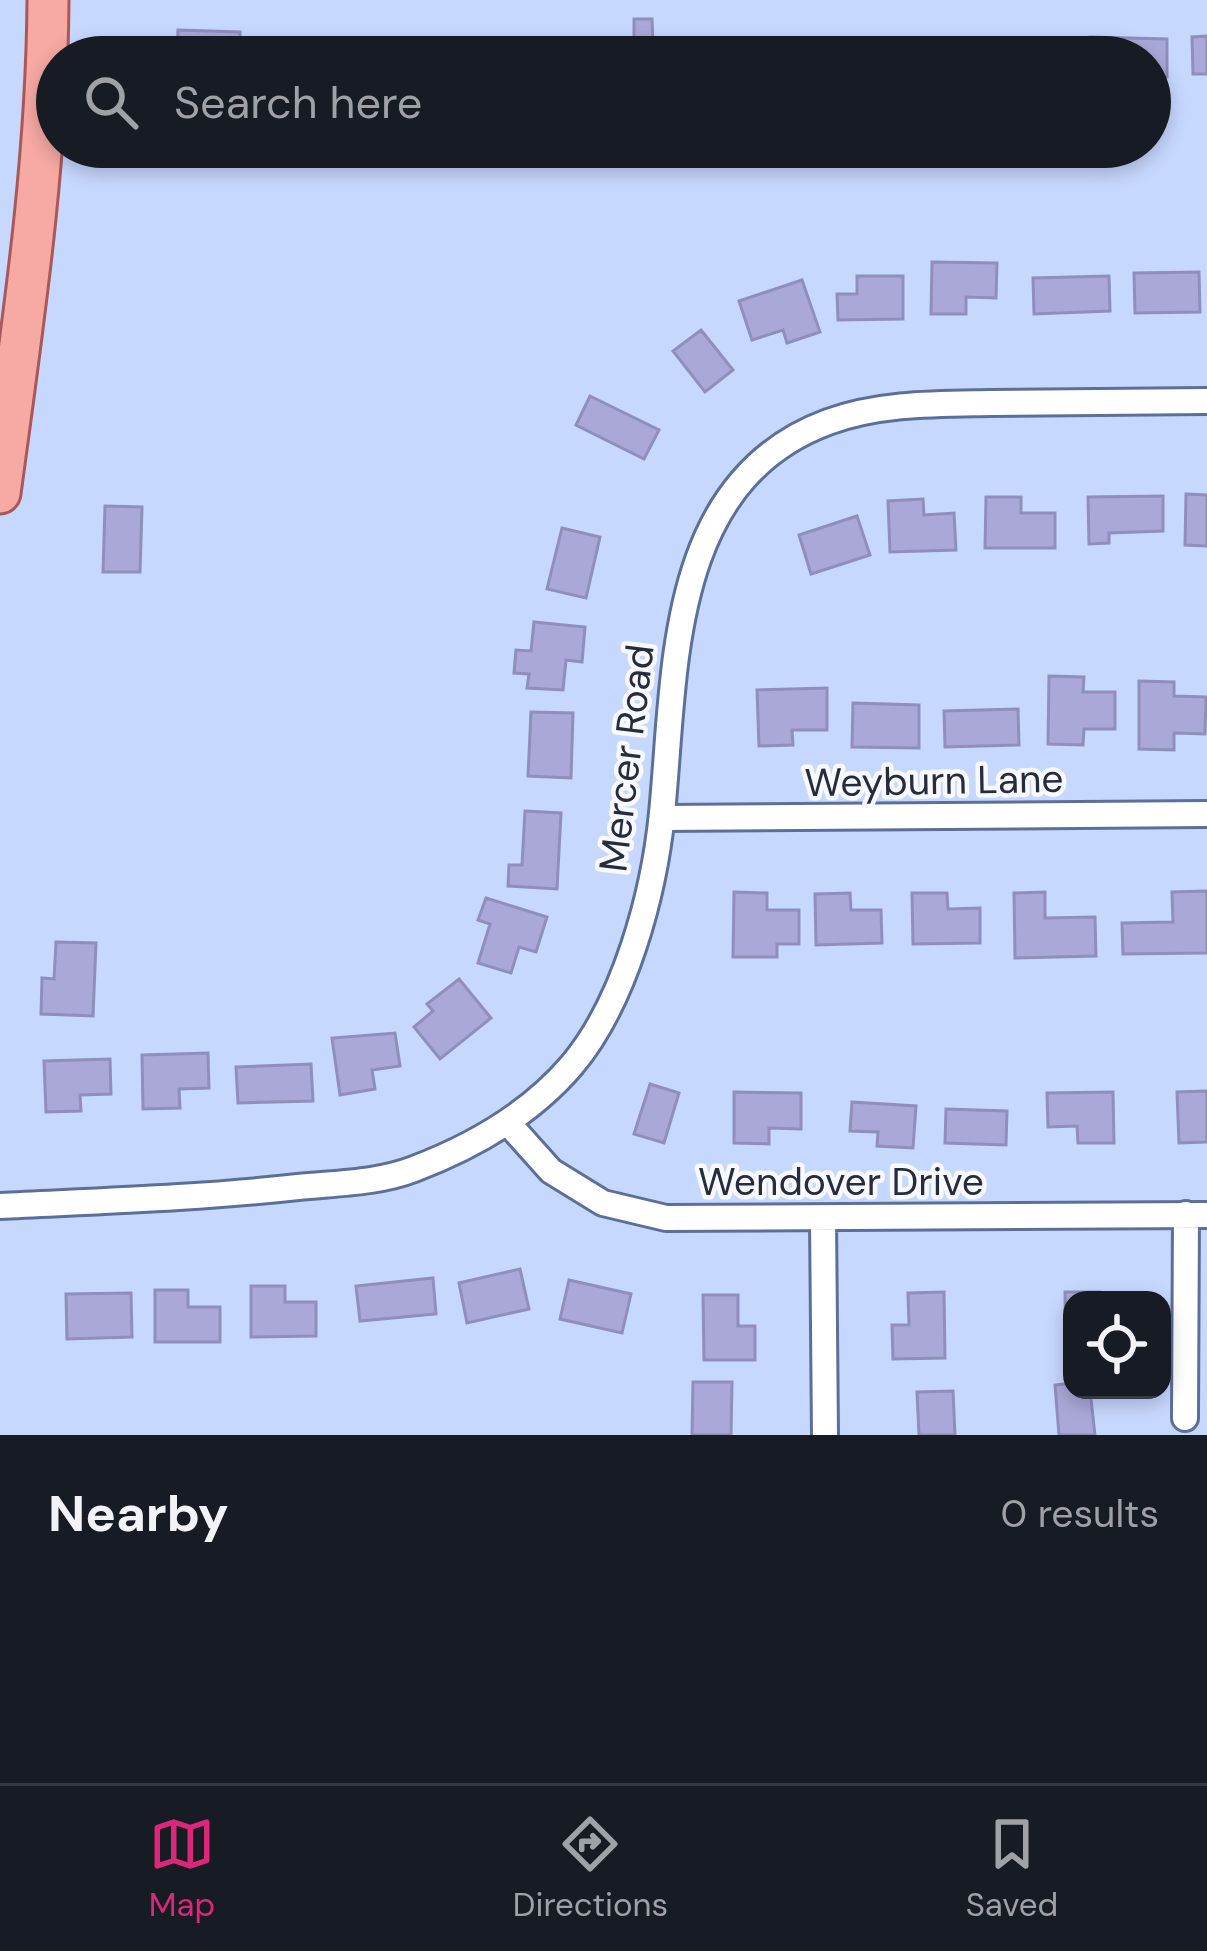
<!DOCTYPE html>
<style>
:root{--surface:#171b24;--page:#20242c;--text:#f1f3f6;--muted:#9ea1a6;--line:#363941;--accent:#db2777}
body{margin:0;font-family:"DM Sans",sans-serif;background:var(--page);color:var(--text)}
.controls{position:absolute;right:36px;bottom:36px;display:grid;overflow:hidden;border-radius:24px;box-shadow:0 6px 18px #0003}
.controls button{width:108px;height:108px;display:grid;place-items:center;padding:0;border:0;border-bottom:3px solid var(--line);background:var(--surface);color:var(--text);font:60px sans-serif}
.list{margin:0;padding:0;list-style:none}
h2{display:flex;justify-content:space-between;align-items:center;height:156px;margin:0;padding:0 48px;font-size:51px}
h2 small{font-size:39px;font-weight:400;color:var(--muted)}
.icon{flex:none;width:66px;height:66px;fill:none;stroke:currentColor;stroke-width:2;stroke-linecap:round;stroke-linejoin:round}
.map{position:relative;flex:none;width:1207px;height:1435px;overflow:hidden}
.search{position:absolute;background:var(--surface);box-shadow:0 6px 18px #0003;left:36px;right:36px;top:36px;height:132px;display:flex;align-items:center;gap:30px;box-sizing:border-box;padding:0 42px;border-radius:66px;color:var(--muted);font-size:45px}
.sheet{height:348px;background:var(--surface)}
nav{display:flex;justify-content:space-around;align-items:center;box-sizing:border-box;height:168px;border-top:3px solid var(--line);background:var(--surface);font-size:33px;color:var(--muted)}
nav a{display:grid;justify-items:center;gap:6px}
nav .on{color:var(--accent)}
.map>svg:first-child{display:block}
.building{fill:#a9a8d9;stroke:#8f8ebd;stroke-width:3}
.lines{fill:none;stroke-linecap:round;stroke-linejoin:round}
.minor-casing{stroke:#5c6f99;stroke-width:30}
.primary-casing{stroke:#a95859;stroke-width:45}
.minor{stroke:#fff;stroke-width:24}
.primary{stroke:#f7a9a4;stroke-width:39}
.labels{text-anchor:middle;stroke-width:9;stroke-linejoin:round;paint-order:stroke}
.street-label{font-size:39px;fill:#242c3e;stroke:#f7f9fe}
</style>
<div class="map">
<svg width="1207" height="1435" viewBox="0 0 1207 1435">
<rect width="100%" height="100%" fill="#c7d8fe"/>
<!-- building -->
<path class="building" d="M634,19H652L653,42H672V57H607L606,41H634Z
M178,30L240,32L239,57H177Z
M1207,36V74H1193L1192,37Z
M1090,37L1167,39V77L1150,76V57H1090Z
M894,39H972L971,57H893Z
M990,41L1067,42V57H990Z
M377,42V57H315L314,44Z
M399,51L473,52V57H399Z
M932,262L997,263L996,298L966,297V314H931Z
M1199,272L1200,312L1135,313L1134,273Z
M857,276H903V319L838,320L837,294H857Z
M1109,276L1110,311L1034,314L1033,278Z
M802,280L820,332L787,343L783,330L752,340L739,301Z
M701,330L733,370L705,392L673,351Z
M590,396L659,430L644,459L576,425Z
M1186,494L1207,495V546L1185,545Z
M1163,496V531L1109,533V543L1089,544L1088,497Z
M986,497H1021V513H1055V548H985Z
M923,499L924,515L954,513L956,550L890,552L888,501Z
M105,506L142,507L140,572H103Z
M857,516L870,555L811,574L799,535Z
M562,528L600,537L586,598L547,589Z
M534,622L585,627L582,662L566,660L563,690L527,688L529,674L514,673L516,650L531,651Z
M1049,676L1084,677L1083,692H1115V729H1084L1083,745L1048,744Z
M1139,681L1174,682V696L1206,697L1205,734L1174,733V750L1139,749Z
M827,688V730H792L793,745L759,746L757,690Z
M853,703L919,705V748L852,747Z
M1018,709L1019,745L945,747L944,711Z
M531,712L573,713L571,778L528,776Z
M525,811L561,813L557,889L508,886L509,865H522Z
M1207,891V953L1123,954L1122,923L1173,922L1172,892Z
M734,892L767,893V910H799V944H777V957H733Z
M1045,892V918L1095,917L1096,956L1015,958L1014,893Z
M850,893L851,910H881L882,943L816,945L815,894Z
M912,893H947L948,909L980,908V943L913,944Z
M486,898L547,917L536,952L519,947L511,973L478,963L490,924L478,920Z
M56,942L96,943L93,1016L41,1014L42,978L54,979Z
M459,979L491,1018L440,1059L414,1027L433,1011L427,1004Z
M395,1033L400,1066L372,1070L375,1089L340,1095L332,1038Z
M208,1053L209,1088L179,1089L180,1108L143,1109L142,1055Z
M110,1059L111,1094L80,1095L81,1111L46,1112L44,1061Z
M311,1064L313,1101L238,1103L236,1067Z
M650,1084L679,1093L664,1143L634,1134Z
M1207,1091V1142L1179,1143L1177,1092Z
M734,1092L801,1093V1129L769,1128V1144L734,1143Z
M1113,1092L1114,1143H1078L1077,1126L1048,1127L1047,1093Z
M852,1102L916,1106L913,1148L877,1146L878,1132L850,1131Z
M946,1109L1007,1111L1006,1145L945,1143Z
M520,1269L529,1309L467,1323L459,1283Z
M433,1278L436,1314L360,1321L356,1286Z
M569,1280L631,1294L622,1333L560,1319Z
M251,1286H285V1302H316V1336L251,1337Z
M155,1290H188V1307H220V1342H155Z
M944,1292L945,1358L893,1359L892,1325H909L908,1293Z
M1065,1292H1100V1300H1072V1358L1066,1359Z
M131,1293L132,1337L67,1339L66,1294Z
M703,1295H738V1326H755V1360H704Z
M693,1382H732L731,1435H692Z
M1072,1383V1390H1090L1095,1435H1059L1055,1385Z
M953,1391L955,1435H919L917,1392Z"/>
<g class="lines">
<defs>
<path id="minor" d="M662,818L1207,814
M508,1123L551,1171L603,1203L666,1218L1207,1215
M0,1206C100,1201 199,1198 298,1187C337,1183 378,1183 414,1169C472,1147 531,1113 572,1065C625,1002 654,894 662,813C676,672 666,482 828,422C880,403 936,404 990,403C1062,402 1135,402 1207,401
M823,1218L825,1435
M1185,1418L1186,1214"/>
<path id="primary" d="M0,493C22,329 47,166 48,0"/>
</defs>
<!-- minor casing -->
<use href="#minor" class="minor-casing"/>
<!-- primary casing -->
<use href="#primary" class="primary-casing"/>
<!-- minor -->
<use href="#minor" class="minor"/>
<!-- primary -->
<use href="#primary" class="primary"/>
</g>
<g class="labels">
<!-- street labels -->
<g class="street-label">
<text transform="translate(626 758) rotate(-83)" y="14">Mercer Road</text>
<text transform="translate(934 780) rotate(-1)" y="14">Weyburn Lane</text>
<text x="841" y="1195">Wendover Drive</text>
</g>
</g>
</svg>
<div class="controls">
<button><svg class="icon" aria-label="locate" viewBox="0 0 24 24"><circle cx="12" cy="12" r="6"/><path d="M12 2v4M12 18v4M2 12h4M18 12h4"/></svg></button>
</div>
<div class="search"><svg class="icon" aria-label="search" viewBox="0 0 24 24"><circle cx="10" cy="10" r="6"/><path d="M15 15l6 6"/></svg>Search here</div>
</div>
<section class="sheet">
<h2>Nearby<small>0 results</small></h2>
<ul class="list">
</ul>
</section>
<nav>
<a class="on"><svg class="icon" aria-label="map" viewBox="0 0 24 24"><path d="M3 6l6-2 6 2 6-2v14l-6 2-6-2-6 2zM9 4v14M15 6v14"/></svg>Map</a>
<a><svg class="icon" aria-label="directions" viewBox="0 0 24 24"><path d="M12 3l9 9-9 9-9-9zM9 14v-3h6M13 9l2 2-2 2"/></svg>Directions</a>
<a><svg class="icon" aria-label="saved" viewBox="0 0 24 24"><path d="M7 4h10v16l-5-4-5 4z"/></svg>Saved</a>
</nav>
